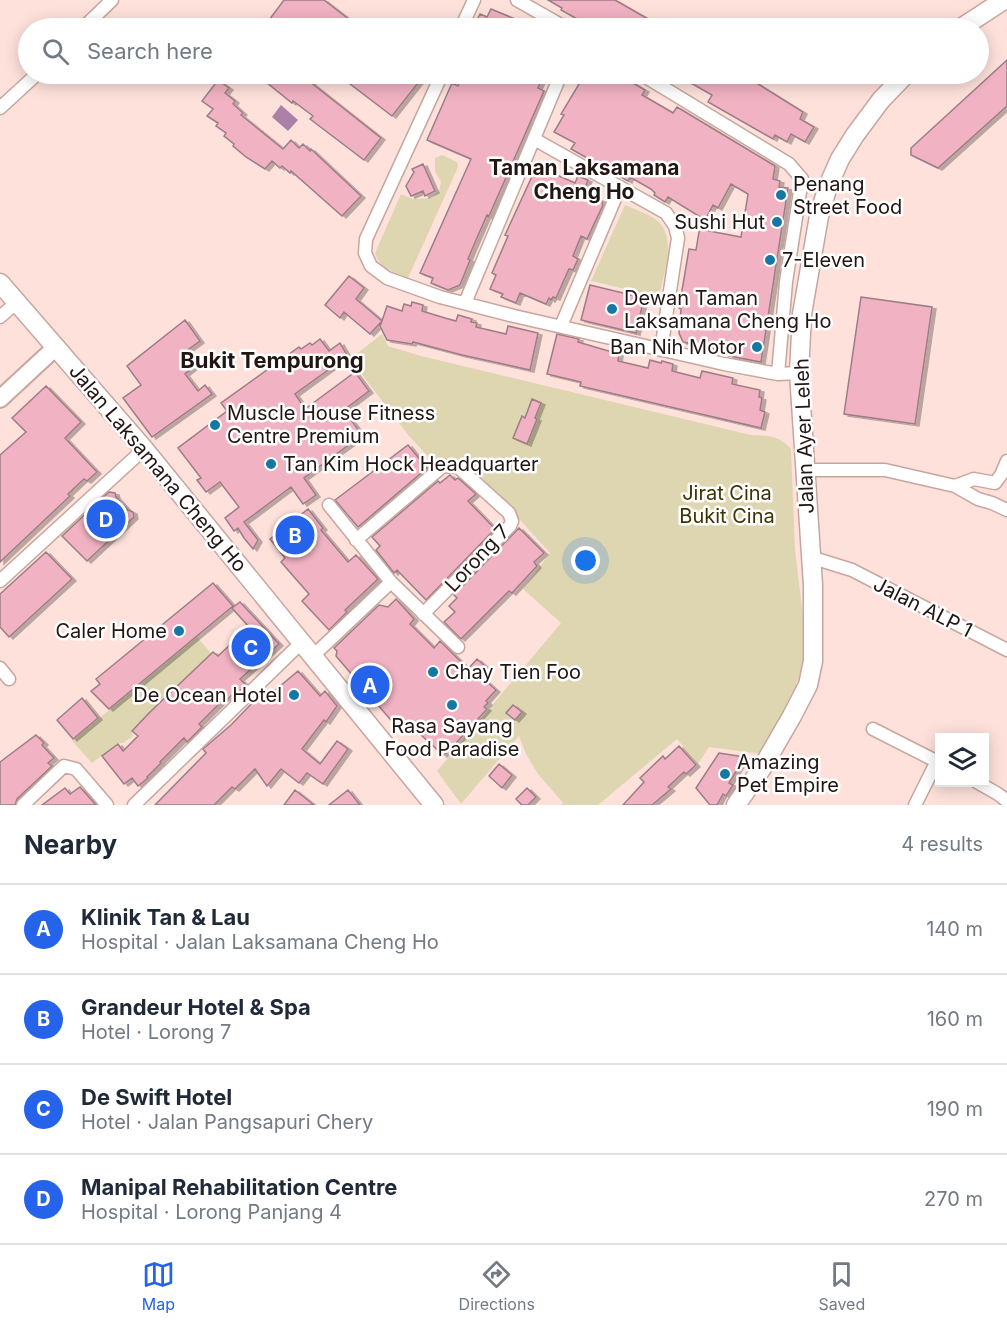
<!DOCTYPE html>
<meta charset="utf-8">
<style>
:root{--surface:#fff;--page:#f2f2f3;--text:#1f2937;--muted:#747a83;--line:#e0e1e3;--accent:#2563eb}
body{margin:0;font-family:Inter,sans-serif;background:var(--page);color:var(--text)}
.controls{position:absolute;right:18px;bottom:18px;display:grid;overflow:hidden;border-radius:0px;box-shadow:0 3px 15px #0003}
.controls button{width:54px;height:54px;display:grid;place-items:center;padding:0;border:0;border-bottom:2px solid var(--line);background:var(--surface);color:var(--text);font:30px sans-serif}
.you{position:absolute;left:586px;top:561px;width:21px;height:21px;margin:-15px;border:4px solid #fff;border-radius:50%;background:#1a73e8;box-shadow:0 0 0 9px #1a73e833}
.badge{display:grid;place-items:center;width:39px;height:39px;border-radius:50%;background:var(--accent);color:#fff;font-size:20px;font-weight:700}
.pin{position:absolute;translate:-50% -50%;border:3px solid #fff;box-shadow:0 2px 6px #0006}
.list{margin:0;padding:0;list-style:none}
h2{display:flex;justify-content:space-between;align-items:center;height:78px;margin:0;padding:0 24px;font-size:26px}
h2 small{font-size:20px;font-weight:400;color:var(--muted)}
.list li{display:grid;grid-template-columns:39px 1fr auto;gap:18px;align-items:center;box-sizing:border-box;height:90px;padding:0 24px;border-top:2px solid var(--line)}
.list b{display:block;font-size:22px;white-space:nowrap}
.list p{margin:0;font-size:20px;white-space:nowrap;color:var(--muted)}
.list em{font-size:20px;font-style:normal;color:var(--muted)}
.icon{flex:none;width:33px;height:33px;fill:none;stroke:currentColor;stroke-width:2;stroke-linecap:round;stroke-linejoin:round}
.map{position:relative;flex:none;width:1007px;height:805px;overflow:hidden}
.search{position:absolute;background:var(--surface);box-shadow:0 3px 15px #0003;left:18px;right:18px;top:18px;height:66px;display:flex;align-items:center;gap:15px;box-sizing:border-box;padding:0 21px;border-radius:33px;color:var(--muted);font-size:22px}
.sheet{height:438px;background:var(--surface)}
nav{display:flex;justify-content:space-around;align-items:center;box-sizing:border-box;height:84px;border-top:2px solid var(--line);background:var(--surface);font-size:16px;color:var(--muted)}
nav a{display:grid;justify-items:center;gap:3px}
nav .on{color:var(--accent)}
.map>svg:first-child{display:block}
.green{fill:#ded6b1}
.water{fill:#ac81a7}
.building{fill:#f1b2c3;stroke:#9d7d85;stroke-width:1.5;filter:url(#shadow)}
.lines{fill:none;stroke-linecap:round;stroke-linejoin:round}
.street-casing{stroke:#c7a69e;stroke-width:15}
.secondary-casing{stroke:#c7a69e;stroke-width:20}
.primary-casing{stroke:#c7a69e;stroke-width:21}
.street{stroke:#fff;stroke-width:12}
.secondary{stroke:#fff;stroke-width:16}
.primary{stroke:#fff;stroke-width:18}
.poi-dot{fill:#1578a4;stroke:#fff;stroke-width:2}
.labels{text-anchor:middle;stroke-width:5;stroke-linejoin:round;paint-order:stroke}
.poi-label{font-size:20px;fill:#211613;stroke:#fff;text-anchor:start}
.street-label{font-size:20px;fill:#211613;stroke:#fff}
.park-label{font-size:20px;fill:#3c3303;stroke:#fff}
.neighbourhood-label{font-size:21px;font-weight:bold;fill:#211613;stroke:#fff}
.quarter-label{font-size:22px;font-weight:bold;fill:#211613;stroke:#fff}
</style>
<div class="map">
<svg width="1007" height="805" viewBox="0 0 1007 805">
<defs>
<filter id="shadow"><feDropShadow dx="4" dy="2" stdDeviation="0" flood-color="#0004"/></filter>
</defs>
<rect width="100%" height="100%" fill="#fee1db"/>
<!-- green -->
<path class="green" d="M442,155L457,162L458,167L408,278C394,272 380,269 375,253L401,194L413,199L432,198L439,191L441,182L435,171V158Z
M625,205C636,210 651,214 659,222C677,241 663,275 659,297L591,281Z
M382,334L388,346L421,356L751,435C769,436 778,435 791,449L795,550L803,617L804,662L788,708L762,754L709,747L698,764L677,739L598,805H561L563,803L538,774L526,754L519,736L461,804L437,771L561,623L523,589L550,553L520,520L463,463L447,460L436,465L409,436L350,359Z
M197,637L211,653L131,730L133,736L123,743H118L92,763L72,741Z"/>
<!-- water -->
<path class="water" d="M281,105L298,120L288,131L272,117Z"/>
<!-- building -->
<path class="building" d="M284,0H324L360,28H280L269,20Z
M548,0H615L664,28H593L561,10L562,8Z
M491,9L537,28H484L475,24L480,14L487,17Z
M1007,60V106L938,168L911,155V148Z
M256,74H300L381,138L364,160L310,119L313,116L293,101L292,103Z
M337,74H425L392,116Z
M463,74H544L538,88L544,91L489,216L487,215L473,247L468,259L470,260L460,285L448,290L431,283L433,278L420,273L471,159L427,140L452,83L458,86Z
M585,74H620L627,78L626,79L645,90L642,95L673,113L677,107L775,166L773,179L780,181L779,187L788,188L761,362L729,356V352L683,342L679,333L681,309L679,308L689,249L696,250L700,226L710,228L709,231L741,237L748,194L731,184L718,208L713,205L705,220L668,197L665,202L654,195L655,193L651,189L630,177L628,181L571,149L575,143L554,132L564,115L561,114Z
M675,74H742L803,112L800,119L814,127L805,142L791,134L787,142L775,135L773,139L708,102L712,95Z
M218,80L229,88L225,93L235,101L233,104L243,113L241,115L283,149L291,140L299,148L303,144L310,151L311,149L361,196L342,216L291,171L290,173L282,166L280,168L272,161L265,169L246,157L233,146L234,144L224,136L226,133L216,126L218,123L207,116L213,109L202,101Z
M423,164L435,191L425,196L423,191L411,196L406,186L414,172L412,169Z
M535,170L549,176L550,172L575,183L578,176L588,180L583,192L601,200L603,205L587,239L581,236L573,256L578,259L573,270L569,269L556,298L553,297L551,300L549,298L546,304L520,293L516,303L501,297L503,294L490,289L496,275L492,273L508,236L505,235Z
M349,276L364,288L356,299L382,321L387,306L402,311L404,304L411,306L412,302L423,305L422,311L445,318L456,321L458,315L472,319L471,322L477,323L476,327L506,334L508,326L538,333L530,370L462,355L413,342L412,344L387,340L380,326L382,321L370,334L344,312L340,318L325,305Z
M590,285L644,298L636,333L581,320Z
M861,297L932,307L915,424L844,414Z
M185,320L200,341L185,352L195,366L185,374L198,391L205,385L212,394L152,437L123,398L141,385L127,366Z
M557,334L579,339L578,342L619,354L618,361L648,368L650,360L661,363L662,361L673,364L672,371L700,378L702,371L733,378L732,384L760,390L759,397L762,398L760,410L765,412L761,428L580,386L581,382L547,374Z
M320,339L329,351L340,343L347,355L341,359L342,360L295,394L305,409L355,372L369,391L344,410L362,435L304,478L316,495L303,504L291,487L244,522L258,540L253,549L244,538L238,528L234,531L225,518L239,507L220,482L206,492L197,480L201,478L178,448L227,411L221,403L299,347L301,349L310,343L312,345Z
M46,386L81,422L65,438L97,472L87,481L84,479L68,494L70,496L0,562V455L26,432L12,418Z
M532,399L541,403L535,418L537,419L527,444L513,438L522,416L525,418Z
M408,445L427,468L358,527L335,500Z
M450,475L455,480L458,478L476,494L468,501L495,529L426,600L397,570L394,573L376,550L380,546L372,537L438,481L440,483Z
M109,492L115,493L116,497L128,510L133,512L134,517L87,561L62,536Z
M308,509L323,528L321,530L348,562L356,555L378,579L345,610L347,612L329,630L302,601L309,594L281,562L285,558L270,539Z
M519,528L544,553L534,562L537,566L512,593L509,591L461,639L444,622L455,612L449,606L457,598L454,595Z
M46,552L72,579L9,637L0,627V594Z
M213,583L233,606L109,709L91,691L100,684L96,679Z
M396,599L414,619L410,624L434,648L440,641L468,669L477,659L485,666L478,674L496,690L486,701L488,703L484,707L487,709L447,753L446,752L443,755L410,725L401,732L336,656L337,651L334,648L358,625L379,605L388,607Z
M240,602L279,644L240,679L246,685L234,696L233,694L227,700L225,698L199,724L202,727L187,742L184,738L160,762L161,763L147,777L148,778L138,786L132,778L124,784L102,756L118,744L123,751L138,736L132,731L149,713L213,652L218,656L249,627L232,608Z
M298,671L320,696L325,691L337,706L326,722L324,720L302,749L320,764L337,741L348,749L323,784L307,773L299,783L281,769L267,786L255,769L235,789L232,787L214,805H155L206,753L203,749L231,725L257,698L261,702Z
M82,698L98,718L73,739L57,720Z
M513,705L522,712L515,720L506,713Z
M36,735L44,743L42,745L54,758L48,763L52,766L17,799L15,805H0V762Z
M679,746L696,765L686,774L684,772L668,787L671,789L652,805H623L644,782L640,778L663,756L665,759Z
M719,753L745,757L729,783L733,785L726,796L723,794L717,805H710L696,788Z
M499,764L512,775L502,788L489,776Z
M80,787L96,805H42L65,788L70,794Z
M527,788L536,797L528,805H522L516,799Z
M295,790L314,805H284Z
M348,790L360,805H329Z"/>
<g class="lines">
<defs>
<path id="street" d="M517,0L566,28
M83,28L112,0
M461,28L474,0
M442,74L366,239L365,253L371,266L387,278L440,297L514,316L724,364L778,374L799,373
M641,74L789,164L802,179L786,282L778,374
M0,108L37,74
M534,139L666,213L675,226L678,238L661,350
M465,303L561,74
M0,317L17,302
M561,326L620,187
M805,470H885L955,486L974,479L995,483L1001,475L1007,461
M955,486L978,499L992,503L1007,510
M329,505L391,582L458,647
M356,540L443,466L458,467L509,513L512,521L510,526L423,614
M810,557L852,570L1007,650
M0,581L144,449
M313,656L391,582
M0,668L9,679
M873,729L940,763
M977,782L998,794L1007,801
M23,805L64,766L76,769L107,805
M134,805L302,642
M915,805L937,761"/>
<path id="secondary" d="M0,399L56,347"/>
<path id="primary" d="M961,28L1004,0
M0,283L144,449L434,805
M736,805L762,768L792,716L808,685L813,661V585L799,373L802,314L819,216L828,186L840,159L855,135L881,100L906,74"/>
</defs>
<!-- street casing -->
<use href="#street" class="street-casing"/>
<!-- secondary casing -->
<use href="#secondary" class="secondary-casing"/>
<!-- primary casing -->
<use href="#primary" class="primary-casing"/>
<!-- street -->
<use href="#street" class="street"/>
<!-- secondary -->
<use href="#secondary" class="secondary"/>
<!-- primary -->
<use href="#primary" class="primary"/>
</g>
<!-- markers -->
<g class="poi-dot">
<circle cx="781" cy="195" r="6"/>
<circle cx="777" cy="222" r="6"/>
<circle cx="770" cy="260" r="6"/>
<circle cx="612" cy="309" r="6"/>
<circle cx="757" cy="347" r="6"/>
<circle cx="215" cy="425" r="6"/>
<circle cx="271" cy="464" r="6"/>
<circle cx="179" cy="631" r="6"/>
<circle cx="433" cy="672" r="6"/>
<circle cx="294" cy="695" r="6"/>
<circle cx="452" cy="705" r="6"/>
<circle cx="725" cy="774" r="6"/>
</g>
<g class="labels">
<!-- poi labels -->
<g class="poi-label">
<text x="793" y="191">Penang<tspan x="793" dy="23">Street Food</tspan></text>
<text x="765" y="229" text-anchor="end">Sushi Hut</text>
<text x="782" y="267">7-Eleven</text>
<text x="624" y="305">Dewan Taman<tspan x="624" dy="23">Laksamana Cheng Ho</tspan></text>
<text x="745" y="354" text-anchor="end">Ban Nih Motor</text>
<text x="227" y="420">Muscle House Fitness<tspan x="227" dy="23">Centre Premium</tspan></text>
<text x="283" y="471">Tan Kim Hock Headquarter</text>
<text x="167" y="638" text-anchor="end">Caler Home</text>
<text x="445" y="679">Chay Tien Foo</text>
<text x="282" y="702" text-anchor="end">De Ocean Hotel</text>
<text x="452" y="733" text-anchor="middle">Rasa Sayang<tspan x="452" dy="23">Food Paradise</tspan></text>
<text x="737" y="769">Amazing<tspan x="737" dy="23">Pet Empire</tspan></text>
</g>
<!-- street labels -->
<g class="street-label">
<text transform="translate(804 436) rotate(-92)" y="7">Jalan Ayer Leleh</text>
<text transform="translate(158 468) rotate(50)" y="7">Jalan Laksamana Cheng Ho</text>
<text transform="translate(477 558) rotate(-47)" y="7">Lorong 7</text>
<text transform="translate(923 607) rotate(27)" y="7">Jalan ALP 1</text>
</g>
<!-- park labels -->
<g class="park-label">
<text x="727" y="500">Jirat Cina<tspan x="727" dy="23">Bukit Cina</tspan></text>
</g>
<!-- neighbourhood labels -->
<g class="neighbourhood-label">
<text x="584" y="175">Taman Laksamana<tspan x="584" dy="24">Cheng Ho</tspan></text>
</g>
<!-- quarter labels -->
<g class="quarter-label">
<text x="272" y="368">Bukit Tempurong</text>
</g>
</g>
</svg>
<div class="controls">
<button><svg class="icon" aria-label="layers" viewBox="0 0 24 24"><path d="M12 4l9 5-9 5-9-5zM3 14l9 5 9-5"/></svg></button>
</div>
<div class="you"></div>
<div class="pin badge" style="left:370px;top:685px">A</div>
<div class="pin badge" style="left:295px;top:535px">B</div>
<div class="pin badge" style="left:251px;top:647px">C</div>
<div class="pin badge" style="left:106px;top:519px">D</div>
<div class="search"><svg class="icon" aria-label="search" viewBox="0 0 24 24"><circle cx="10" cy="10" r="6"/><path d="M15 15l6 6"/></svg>Search here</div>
</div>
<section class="sheet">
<h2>Nearby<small>4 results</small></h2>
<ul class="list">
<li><span class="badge">A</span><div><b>Klinik Tan &amp; Lau</b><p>Hospital · Jalan Laksamana Cheng Ho</p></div><em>140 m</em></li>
<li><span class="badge">B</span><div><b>Grandeur Hotel &amp; Spa</b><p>Hotel · Lorong 7</p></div><em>160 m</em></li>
<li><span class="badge">C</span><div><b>De Swift Hotel</b><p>Hotel · Jalan Pangsapuri Chery</p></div><em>190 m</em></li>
<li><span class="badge">D</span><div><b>Manipal Rehabilitation Centre</b><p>Hospital · Lorong Panjang 4</p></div><em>270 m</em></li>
</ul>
</section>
<nav>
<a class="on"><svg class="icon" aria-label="map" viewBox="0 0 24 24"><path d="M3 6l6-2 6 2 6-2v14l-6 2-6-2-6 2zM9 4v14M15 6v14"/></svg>Map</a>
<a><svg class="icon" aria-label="directions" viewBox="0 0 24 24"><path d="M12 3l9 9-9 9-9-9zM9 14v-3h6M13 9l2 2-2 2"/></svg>Directions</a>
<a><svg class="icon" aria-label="saved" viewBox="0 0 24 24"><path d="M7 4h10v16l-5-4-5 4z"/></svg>Saved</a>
</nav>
